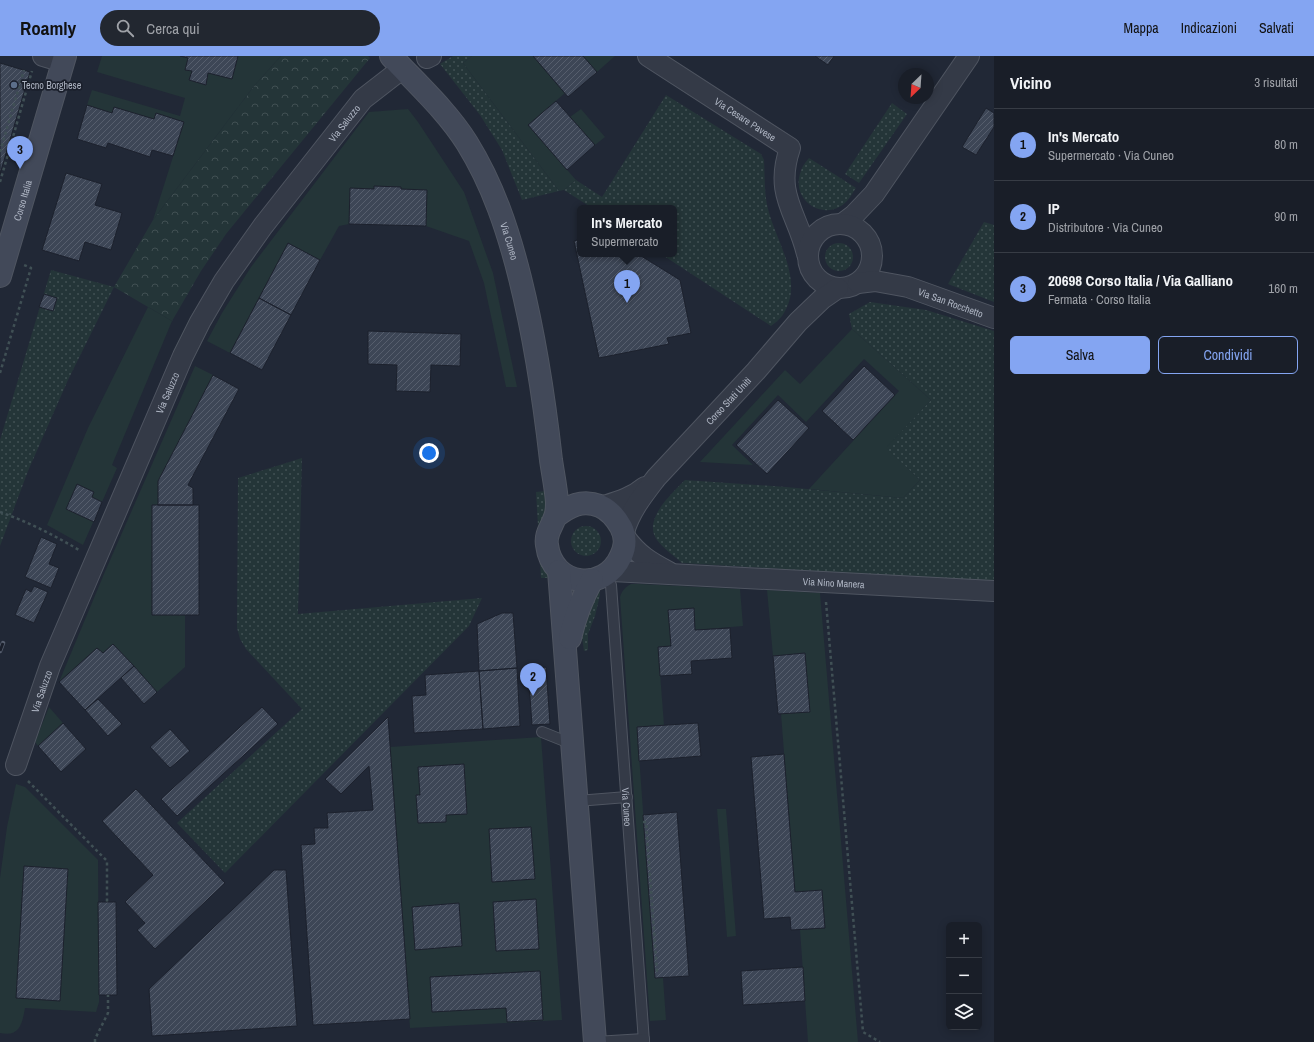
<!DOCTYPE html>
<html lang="it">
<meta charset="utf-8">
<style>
:root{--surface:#191e28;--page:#222730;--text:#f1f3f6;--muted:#9fa2a8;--line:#373c45;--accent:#84a5f2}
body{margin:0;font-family:"Archivo Narrow",sans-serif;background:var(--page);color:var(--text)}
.controls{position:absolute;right:12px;bottom:12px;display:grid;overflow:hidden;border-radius:6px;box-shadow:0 2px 10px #0003}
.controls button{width:36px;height:36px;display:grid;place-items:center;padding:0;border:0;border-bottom:1px solid var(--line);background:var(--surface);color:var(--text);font:20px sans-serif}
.compass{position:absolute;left:898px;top:12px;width:36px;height:36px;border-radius:50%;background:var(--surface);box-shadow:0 2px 10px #0003;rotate:205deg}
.you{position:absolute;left:429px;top:397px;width:14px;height:14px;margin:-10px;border:3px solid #fff;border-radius:50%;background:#1a73e8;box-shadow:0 0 0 6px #1a73e833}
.badge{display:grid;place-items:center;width:26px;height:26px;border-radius:50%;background:var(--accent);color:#111;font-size:13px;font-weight:700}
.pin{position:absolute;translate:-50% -33px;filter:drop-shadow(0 1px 2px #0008)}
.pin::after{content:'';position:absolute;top:21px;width:14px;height:12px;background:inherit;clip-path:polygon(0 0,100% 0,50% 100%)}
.popup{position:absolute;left:577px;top:149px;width:100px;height:52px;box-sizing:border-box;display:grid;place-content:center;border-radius:6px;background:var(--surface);filter:drop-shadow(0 1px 3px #0005);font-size:13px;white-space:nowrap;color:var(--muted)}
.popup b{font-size:15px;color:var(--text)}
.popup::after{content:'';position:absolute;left:50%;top:100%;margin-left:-8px;border:8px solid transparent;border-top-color:var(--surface)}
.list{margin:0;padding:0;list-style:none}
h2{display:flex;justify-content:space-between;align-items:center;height:52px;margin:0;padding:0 16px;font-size:17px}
h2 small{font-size:13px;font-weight:400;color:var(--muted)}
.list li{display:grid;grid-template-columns:26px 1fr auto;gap:12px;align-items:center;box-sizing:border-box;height:72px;padding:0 16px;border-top:1px solid var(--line)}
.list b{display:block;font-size:15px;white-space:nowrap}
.list p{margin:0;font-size:13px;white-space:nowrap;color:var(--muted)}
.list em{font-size:13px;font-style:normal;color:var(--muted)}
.actions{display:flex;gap:8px;padding:12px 16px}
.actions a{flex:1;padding:9px 0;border:1px solid var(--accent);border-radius:6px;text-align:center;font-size:14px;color:var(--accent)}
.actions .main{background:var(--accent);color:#111}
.icon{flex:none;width:22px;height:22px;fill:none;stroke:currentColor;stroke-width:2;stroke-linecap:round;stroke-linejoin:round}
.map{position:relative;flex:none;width:994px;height:986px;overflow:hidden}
header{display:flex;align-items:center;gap:24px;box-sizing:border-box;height:56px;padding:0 20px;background:var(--accent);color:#111}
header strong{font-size:19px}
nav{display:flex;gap:22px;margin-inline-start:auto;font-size:14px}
.search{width:280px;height:36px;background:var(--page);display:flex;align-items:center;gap:10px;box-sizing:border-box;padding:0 14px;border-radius:22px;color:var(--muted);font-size:15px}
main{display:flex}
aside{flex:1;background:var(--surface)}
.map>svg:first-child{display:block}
.grass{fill:url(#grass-dots)}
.forest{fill:url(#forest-crowns)}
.garden{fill:#243538}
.building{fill:url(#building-hatch);stroke:#1c212d}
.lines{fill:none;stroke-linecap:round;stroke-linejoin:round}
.lane-casing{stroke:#4f5561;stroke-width:12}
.street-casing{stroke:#4f5561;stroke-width:22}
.secondary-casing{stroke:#4f5561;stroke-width:24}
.path{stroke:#405055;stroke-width:2.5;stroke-dasharray:3 3;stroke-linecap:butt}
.lane{stroke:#343a47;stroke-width:10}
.street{stroke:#343a47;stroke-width:20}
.secondary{stroke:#424959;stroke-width:22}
.rail-casing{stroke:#565e6e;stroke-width:4.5}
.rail{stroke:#1a1f2b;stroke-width:3;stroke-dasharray:9;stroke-linecap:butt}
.service-dot{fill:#5c6f8a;stroke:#1a1f2b;stroke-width:1.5}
.labels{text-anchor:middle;stroke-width:3.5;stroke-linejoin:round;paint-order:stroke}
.poi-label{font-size:10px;fill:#aeb5c3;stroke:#1a1f2b;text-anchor:start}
.street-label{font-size:10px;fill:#aeb5c3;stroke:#1a1f2b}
</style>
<header>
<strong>Roamly</strong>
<div class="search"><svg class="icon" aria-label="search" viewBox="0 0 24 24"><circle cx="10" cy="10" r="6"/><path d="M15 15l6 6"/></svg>Cerca qui</div>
<nav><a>Mappa</a><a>Indicazioni</a><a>Salvati</a></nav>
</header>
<main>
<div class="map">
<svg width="994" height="986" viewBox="0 0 994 986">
<defs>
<pattern id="grass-dots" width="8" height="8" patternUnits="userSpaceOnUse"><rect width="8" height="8" fill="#243538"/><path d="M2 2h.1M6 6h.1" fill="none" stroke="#415053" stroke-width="1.8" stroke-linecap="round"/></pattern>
<pattern id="forest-crowns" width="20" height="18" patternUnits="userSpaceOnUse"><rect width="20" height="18" fill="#243538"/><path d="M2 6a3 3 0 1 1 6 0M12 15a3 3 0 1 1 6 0" fill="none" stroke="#415053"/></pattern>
<pattern id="building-hatch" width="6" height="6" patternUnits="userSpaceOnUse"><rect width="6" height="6" fill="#3d4656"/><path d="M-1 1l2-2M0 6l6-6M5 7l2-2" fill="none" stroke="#565e6d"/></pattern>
</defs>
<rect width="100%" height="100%" fill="#212836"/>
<!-- grass -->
<path class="grass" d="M453,0H472L463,7L559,135L522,144L502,94L480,59L440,8Z
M666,39L761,98L764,104C765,120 764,137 768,153C776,186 806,226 782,260C779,264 775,267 771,270L661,198H674V152H592L564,134L576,124L602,141Z
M892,47L907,58L859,127L845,118Z
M809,102L856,132C853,136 850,142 847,145C825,168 789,144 801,115C802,110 806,106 809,102Z
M984,166L994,169V246L948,228Z
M825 201a14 14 0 1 1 28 0a14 14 0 1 1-28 0Z
M51,214L114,231L68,324L28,415L0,490V384Z
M870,246L926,254L994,275V526L682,507C674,500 663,492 657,484C642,464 672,437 685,424L786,431L903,442L920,424L885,392L931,344L852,273L849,258Z
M302,402L298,558L482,542L469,570L225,817L177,767L302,653L246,593L240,583L237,572L238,422Z
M546,435L552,522H541L536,436Z
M571 485a15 15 0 1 1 30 0a15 15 0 1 1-30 0Z
M598,525L600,539L595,560L588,578V594L584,595L582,581L584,565Z"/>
<!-- forest -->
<path class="forest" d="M281,0H368L370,2L226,178L201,215L172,265L114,231L153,164L254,30Z"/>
<!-- garden -->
<path class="garden" d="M102,0H180L188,2L186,14L192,15L189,24L206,29L208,17L232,23L238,0H281L254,30L153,164L184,66L156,57L154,63L114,51L112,57L87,49L92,34L180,60L185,42L97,16Z
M472,0H533L565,37L528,69L576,124L564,134L559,135L463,7Z
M583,0H615L597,16Z
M408,53L418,66L464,136L493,217L517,331H506L484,227L469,185L426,170V134L401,133V131L374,130V133L350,132L349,168L339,170L320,204L288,187L230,297L207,285L222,257L251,211L369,56Z
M581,53L605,81L595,89L570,61Z
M148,251L172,265L112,409L117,412L83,489L47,469L88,372Z
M852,273L931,344L886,392L920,424L903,442L809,433L899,335L864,303L806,366L778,339L732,389L753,409L700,406L785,314L800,328Z
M195,310L213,319L158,449H152V559H185V611L157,636L113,588L103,597L97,592L59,626L104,518Z
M631,528H639L740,533L743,570L695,574L694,552L668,554L671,590L658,591L664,669L637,671L655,922H663L666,964L650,965L620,541C622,535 625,531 631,528Z
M767,534L820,537L858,986H808L800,874L825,872L822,835L795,836L781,658L810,656L805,597L773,600Z
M49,651L63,667L38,690L35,686Z
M541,681L562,964L410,972L390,691Z
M16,728L25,731L98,804L99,939V946L96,956L25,952C22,968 20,981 0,977V822L7,771Z
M717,753H726L736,880L727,881Z"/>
<!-- building -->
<path class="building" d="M180,0H238L232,23L208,17L206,29L189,24L192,15L185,14L188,2Z
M533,0H583L597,16L568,41Z
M815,0H834L828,9Z
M0,7L30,16L0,118Z
M556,45L595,89L567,114L528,69Z
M87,49L112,57L114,51L154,63L156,57L184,66L173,100L152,94L150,101L108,87L106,92L77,83Z
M986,52L994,57V71L976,99L962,91Z
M66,117L102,128L95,149L122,157L111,194L85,186L79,205L42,194Z
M374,130L401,131V133L427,134L426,170L349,168L350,132L374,133Z
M580,183V198H638L680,224L691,277L667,282L669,288L599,302L574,185Z
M288,187L320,204L291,259L259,242Z
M44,238L57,242L53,255L39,251Z
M259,242L291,259L262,314L230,297Z
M368,275L461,278L460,310L431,309L430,336L396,335L397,309L368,308Z
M864,310L895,339L853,384L822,355Z
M213,319L239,333L188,429L193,432V449H158V425Z
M778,344L809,372L767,418L736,389Z
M77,428L94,436L92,441L102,446L94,466L66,453Z
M152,449H199V559H152Z
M41,481L57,488L49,508L59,512L51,532L25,521Z
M34,530L48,536L34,567L15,559L26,533L31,536Z
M694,552L695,574L730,572L732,602L691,605L692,618L660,620L658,591L671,590L668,554Z
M502,557H513L517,612L479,615L477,568Z
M113,588L134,610L85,654L59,626L97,592L103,597Z
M805,597L810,656L778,658L773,600Z
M134,610L157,636L144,648L121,622Z
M546,611L550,668L532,669L528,613Z
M517,612L520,670L483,673L479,615Z
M479,615L483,673L414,677L412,640L426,639L425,619Z
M98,643L122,668L108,680L85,654Z
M262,651L278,668L177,760L161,743Z
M388,661L410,963L313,969L301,789L315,788L314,772H328L327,757L373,754L369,710L341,738L325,723Z
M63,667L86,693L61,716L38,690Z
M698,667L701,700L639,705L637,671Z
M170,673L190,695L170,712L150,691Z
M784,698L795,836L822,834L825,872L791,874L790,861L764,863L751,701Z
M464,708L467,758L446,759V766L418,767L416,739H420L418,711Z
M136,733L225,827L155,893L137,874L145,867L125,846L153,819L102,765Z
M677,756L689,920L655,922L643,759Z
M531,771L535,823L492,826L489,773Z
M24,810L68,813L60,945L16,942Z
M274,814H286L297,970L152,980L149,933Z
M536,843L539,893L496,895L493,846Z
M98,846H116L117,939H99Z
M459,847L462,890L415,894L412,851Z
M803,911L805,945L743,949L741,915Z
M540,915L543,964L507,966L506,952L432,956L430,921Z"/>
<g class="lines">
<defs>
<g id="lane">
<path id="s1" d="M603,521L611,529L644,986"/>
<path d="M542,676L572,688"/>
<path d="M577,745L627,741"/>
<path d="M595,986L644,983"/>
</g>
<g id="street">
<path d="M43,0L63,6"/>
<path id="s2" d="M648,0L790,92C774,139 797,156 807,198"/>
<path d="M427,2L431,0"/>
<path d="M842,168L854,159L874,138L969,0"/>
<circle cx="840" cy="200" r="32"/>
<path id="s3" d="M858,227L875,225L908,231L994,262"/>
<path d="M601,451C617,446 632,442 645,431"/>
<path id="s4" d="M624,476C630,455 643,439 656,422L756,315L798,266L822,243L838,232"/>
<path d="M625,481C638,499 650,506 669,516"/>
<path id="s5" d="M612,515L994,535"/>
<path id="s6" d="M16,709L50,610L183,300L200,266L224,225L263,170L363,43L403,12"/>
</g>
<g id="secondary">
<path id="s7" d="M391,0C417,28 447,55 467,87C493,129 508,174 520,222C535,282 544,342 551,404C553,418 556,432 557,446C557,451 557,456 555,461C552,471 545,477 547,489C552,531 605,537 621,500C626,489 626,481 621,471C616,462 609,454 600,450C582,443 569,450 555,461"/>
<path id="s8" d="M0,220L65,0"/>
<path d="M559,515L595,986"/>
<path d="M570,582C575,560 581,544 592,524"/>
</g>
</defs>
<!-- lane casing -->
<use href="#lane" class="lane-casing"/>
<!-- street casing -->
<use href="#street" class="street-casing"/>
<!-- secondary casing -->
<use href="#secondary" class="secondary-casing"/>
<!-- path -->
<path class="path" d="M0,96L24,14
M0,126L32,15
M0,317L31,212L24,209
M0,456C28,466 54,479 79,494
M826,546L863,976L880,986
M28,725L107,805V846
M643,766H646L657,915H654
M95,986V983L108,957V939"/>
<!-- lane -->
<use href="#lane" class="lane"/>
<!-- street -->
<use href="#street" class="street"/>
<!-- secondary -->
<use href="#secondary" class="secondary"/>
<defs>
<path id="rail" d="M0,595L3,587"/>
</defs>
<!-- rail casing -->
<use href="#rail" class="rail-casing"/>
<!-- rail -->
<use href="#rail" class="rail"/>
</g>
<!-- markers -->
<circle class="service-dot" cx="14" cy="29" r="4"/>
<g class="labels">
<!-- poi labels -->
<g class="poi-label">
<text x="22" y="33">Tecno Borghese</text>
</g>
<!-- street labels -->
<g class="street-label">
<text dy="4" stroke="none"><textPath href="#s2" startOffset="116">Via Cesare Pavese</textPath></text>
<text dy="4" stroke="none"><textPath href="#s6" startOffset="726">Via Saluzzo</textPath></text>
<text dy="4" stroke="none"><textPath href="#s8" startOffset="79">Corso Italia</textPath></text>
<text dy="4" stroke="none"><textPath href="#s7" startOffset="223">Via Cuneo</textPath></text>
<text dy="4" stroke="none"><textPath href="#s3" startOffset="96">Via San Rocchetto</textPath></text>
<text dy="4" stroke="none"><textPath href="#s6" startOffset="402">Via Saluzzo</textPath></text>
<text dy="4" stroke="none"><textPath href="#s4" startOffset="169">Corso Stati Uniti</textPath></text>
<text dy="4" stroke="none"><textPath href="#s5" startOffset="222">Via Nino Manera</textPath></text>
<text dy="4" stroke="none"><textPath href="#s6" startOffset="78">Via Saluzzo</textPath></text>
<text dy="4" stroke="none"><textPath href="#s1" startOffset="234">Via Cuneo</textPath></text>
</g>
</g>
</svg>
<div class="controls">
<button>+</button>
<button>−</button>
<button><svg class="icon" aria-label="layers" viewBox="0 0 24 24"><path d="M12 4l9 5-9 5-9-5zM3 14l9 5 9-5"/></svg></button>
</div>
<svg class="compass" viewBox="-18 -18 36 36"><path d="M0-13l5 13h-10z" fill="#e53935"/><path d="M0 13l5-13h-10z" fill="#9fa2a8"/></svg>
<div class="you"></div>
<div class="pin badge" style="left:627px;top:247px">1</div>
<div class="popup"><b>In's Mercato</b>Supermercato</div>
<div class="pin badge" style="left:533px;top:640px">2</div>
<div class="pin badge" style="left:20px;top:113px">3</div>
</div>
<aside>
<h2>Vicino<small>3 risultati</small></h2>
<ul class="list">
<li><span class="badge">1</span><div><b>In's Mercato</b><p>Supermercato · Via Cuneo</p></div><em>80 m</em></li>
<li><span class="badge">2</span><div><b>IP</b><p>Distributore · Via Cuneo</p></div><em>90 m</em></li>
<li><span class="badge">3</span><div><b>20698 Corso Italia / Via Galliano</b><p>Fermata · Corso Italia</p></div><em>160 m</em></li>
</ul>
<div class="actions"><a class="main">Salva</a><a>Condividi</a></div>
</aside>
</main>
